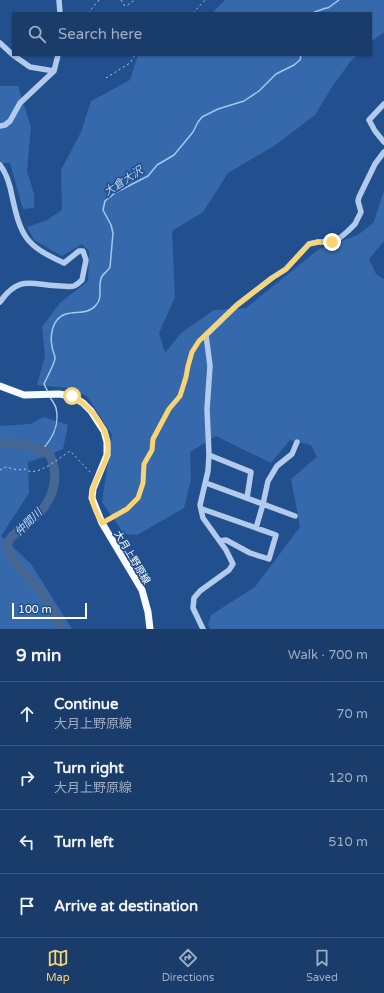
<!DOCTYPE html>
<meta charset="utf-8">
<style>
:root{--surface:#1a3c6b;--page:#274773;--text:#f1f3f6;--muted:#9fadc1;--line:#38567e;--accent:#f8d474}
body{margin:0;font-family:"Varela Round","Noto Sans JP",sans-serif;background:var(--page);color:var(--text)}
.scale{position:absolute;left:12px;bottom:10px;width:75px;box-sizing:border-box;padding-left:4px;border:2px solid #fff;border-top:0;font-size:11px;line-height:14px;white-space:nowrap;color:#fff;-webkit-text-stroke:3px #22508f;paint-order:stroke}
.stop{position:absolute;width:12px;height:12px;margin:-9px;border:3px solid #f8d474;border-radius:50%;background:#fff}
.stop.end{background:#f8d474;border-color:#fff;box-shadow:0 1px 4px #0008}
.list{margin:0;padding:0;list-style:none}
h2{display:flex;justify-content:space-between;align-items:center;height:52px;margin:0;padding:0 16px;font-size:17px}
h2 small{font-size:13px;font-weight:400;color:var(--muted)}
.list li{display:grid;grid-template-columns:26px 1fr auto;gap:12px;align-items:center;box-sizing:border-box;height:64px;padding:0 16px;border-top:1px solid var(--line)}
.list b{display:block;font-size:15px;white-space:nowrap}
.list p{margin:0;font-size:13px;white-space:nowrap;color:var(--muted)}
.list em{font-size:13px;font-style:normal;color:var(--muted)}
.icon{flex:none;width:22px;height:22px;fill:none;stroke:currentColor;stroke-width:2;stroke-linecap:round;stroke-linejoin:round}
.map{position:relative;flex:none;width:384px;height:629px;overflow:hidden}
.search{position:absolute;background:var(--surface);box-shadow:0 1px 3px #0004;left:12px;right:12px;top:12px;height:44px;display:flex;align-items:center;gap:10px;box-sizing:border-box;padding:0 14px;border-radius:0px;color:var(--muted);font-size:15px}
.sheet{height:308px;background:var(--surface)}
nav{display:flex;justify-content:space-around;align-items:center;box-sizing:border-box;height:56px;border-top:1px solid var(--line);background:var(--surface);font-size:11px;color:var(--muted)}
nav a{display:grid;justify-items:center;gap:2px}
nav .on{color:var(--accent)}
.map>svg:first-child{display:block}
.green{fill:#3669ac}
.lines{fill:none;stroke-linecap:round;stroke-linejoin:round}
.stream{stroke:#a6c6ed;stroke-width:1.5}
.river{stroke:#466693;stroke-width:9}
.path{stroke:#b2cbec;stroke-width:1;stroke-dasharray:2 3;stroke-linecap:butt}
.minor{stroke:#b2cbec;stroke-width:5.5}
.major{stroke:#f7faff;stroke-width:7}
.route{stroke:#f8d474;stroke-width:5}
.labels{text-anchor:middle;stroke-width:3.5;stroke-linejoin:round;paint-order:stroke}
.street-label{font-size:10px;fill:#fff;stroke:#22508f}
.water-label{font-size:11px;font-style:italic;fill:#bed5f3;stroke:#22508f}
</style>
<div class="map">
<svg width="384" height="629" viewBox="0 0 384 629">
<rect width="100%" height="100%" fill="#22508f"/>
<!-- green -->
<path class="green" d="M225,0H384V32L371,42V13H212Z
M138,55H357L350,62L332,87L315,115L274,146L228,173L203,212L172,231L175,297L159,333L165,353L181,333L214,310L246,308L319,249L358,235L374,222L383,193H384V241L369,259L376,274L384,279V629H211L208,625L211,615L255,587L300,527L291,479L317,457L311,445L290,440L271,463L216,436L190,452L191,479L184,508L137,535L124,534L102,502L112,435L87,396L68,388L37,385L45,356L42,327L60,303L88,281L89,251L82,244L62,256L34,240L27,227L47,220L62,210L61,170L81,132L91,101L130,80Z
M0,86H18L31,127L27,171L34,194V208L23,209L10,163H0Z
M44,417L68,425L63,449L41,458L28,462L29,493L1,536L31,564L72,629H0V426L30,424Z"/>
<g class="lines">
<!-- stream -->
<path class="stream" d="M312,13L326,8H328L339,0
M48,392L44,384C46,379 55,363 55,358C55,355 52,350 52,346C50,338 52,326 57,320C67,307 86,318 96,305C103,298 98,287 101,279C102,273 108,272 110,267L113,233L111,225L103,210L105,201L115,193L148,176L157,165L174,155L193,132L198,122L202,117L218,109L244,101L259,91L276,74L294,65L300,60L301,55
M42,450C53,438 60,425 56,408C55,404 52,401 50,397"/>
<!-- river -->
<path class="river" d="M0,443C19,443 34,445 50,455C63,485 48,509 23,528C17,532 8,537 8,545C8,560 34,583 43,594C50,605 56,617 62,629"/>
<!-- path -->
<path class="path" d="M121,0L124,5L126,6L135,0
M88,13L99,0
M193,13L205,0
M106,78L130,63L135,55
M0,470L6,467L18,470L25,469L31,472L40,470L50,465L70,451L91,473
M107,520L127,509L138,498L143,483L145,464L151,450L153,439L169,409L180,396L187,377L188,366L192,352L201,339"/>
<!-- minor -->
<path class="minor" d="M59,0L60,13
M0,43L13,55L30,67L54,71
M384,104L369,120L375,131L384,142
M0,126L5,125L10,121L20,103L54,71L58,55
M0,165C7,174 10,185 12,196C21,237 25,245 64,263L79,251H83L86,260L82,280C80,282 76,285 74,286C71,287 65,286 61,286C33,286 20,273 0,302
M209,455L251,472L247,498
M206,483L295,516
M201,509L205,510L276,535L269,559L250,553L226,540L220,541
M256,528L263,504L268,481L277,466L292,454L297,442
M203,629L193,608L194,598L200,591L229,570L233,564L226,550L203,518L200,505L208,471L209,455L207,409L210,366L206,335L237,305L272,278L286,269L309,244L318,242H335L348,231L355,224L361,212L358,201L359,197L375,164L384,152"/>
<!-- major -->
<path class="major" d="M0,386L24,395L59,394L72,396L83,403L91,411L104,431L107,442V455L93,489L92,498L102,523L142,590L148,612L150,629"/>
</g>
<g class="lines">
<!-- route -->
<path class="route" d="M72,396C92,407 115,435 106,459C102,471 91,485 92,497C92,506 98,515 102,523L127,509L138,498L143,483L144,464L152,450L153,439L169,409L180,396L186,377L188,366L192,352L199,341L237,305L272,278L286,269L309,244L318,242H332"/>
</g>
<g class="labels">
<!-- street labels -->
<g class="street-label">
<text transform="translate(133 557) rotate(59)" y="4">大月上野原線</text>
</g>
<!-- water labels -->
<g class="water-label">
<text transform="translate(123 181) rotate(-33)" y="4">大倉大沢</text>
<text transform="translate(28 522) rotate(-45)" y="4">仲間川</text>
</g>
</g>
</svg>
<div class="scale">100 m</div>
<div class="stop" style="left:72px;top:396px"></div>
<div class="stop end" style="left:332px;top:242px"></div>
<div class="search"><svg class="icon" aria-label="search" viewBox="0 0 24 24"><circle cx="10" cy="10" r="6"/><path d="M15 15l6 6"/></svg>Search here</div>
</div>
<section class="sheet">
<h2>9 min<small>Walk · 700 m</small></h2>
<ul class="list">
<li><svg class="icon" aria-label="ahead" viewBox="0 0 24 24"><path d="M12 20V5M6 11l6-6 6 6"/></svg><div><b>Continue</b><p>大月上野原線</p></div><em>70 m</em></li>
<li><svg class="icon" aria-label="right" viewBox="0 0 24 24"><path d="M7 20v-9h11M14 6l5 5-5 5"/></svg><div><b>Turn right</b><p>大月上野原線</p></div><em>120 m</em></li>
<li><svg class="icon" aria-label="left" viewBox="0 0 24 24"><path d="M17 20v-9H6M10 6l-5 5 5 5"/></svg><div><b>Turn left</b></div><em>510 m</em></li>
<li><svg class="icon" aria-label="arrive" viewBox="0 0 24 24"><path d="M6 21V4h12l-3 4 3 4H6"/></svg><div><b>Arrive at destination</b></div></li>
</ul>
</section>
<nav>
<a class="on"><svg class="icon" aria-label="map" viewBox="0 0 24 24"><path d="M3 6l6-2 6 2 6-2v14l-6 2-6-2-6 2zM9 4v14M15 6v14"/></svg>Map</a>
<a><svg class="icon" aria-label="directions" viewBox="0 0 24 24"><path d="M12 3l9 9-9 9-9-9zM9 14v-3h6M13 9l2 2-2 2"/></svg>Directions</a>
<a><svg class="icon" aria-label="saved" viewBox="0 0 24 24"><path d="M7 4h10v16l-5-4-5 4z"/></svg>Saved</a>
</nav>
